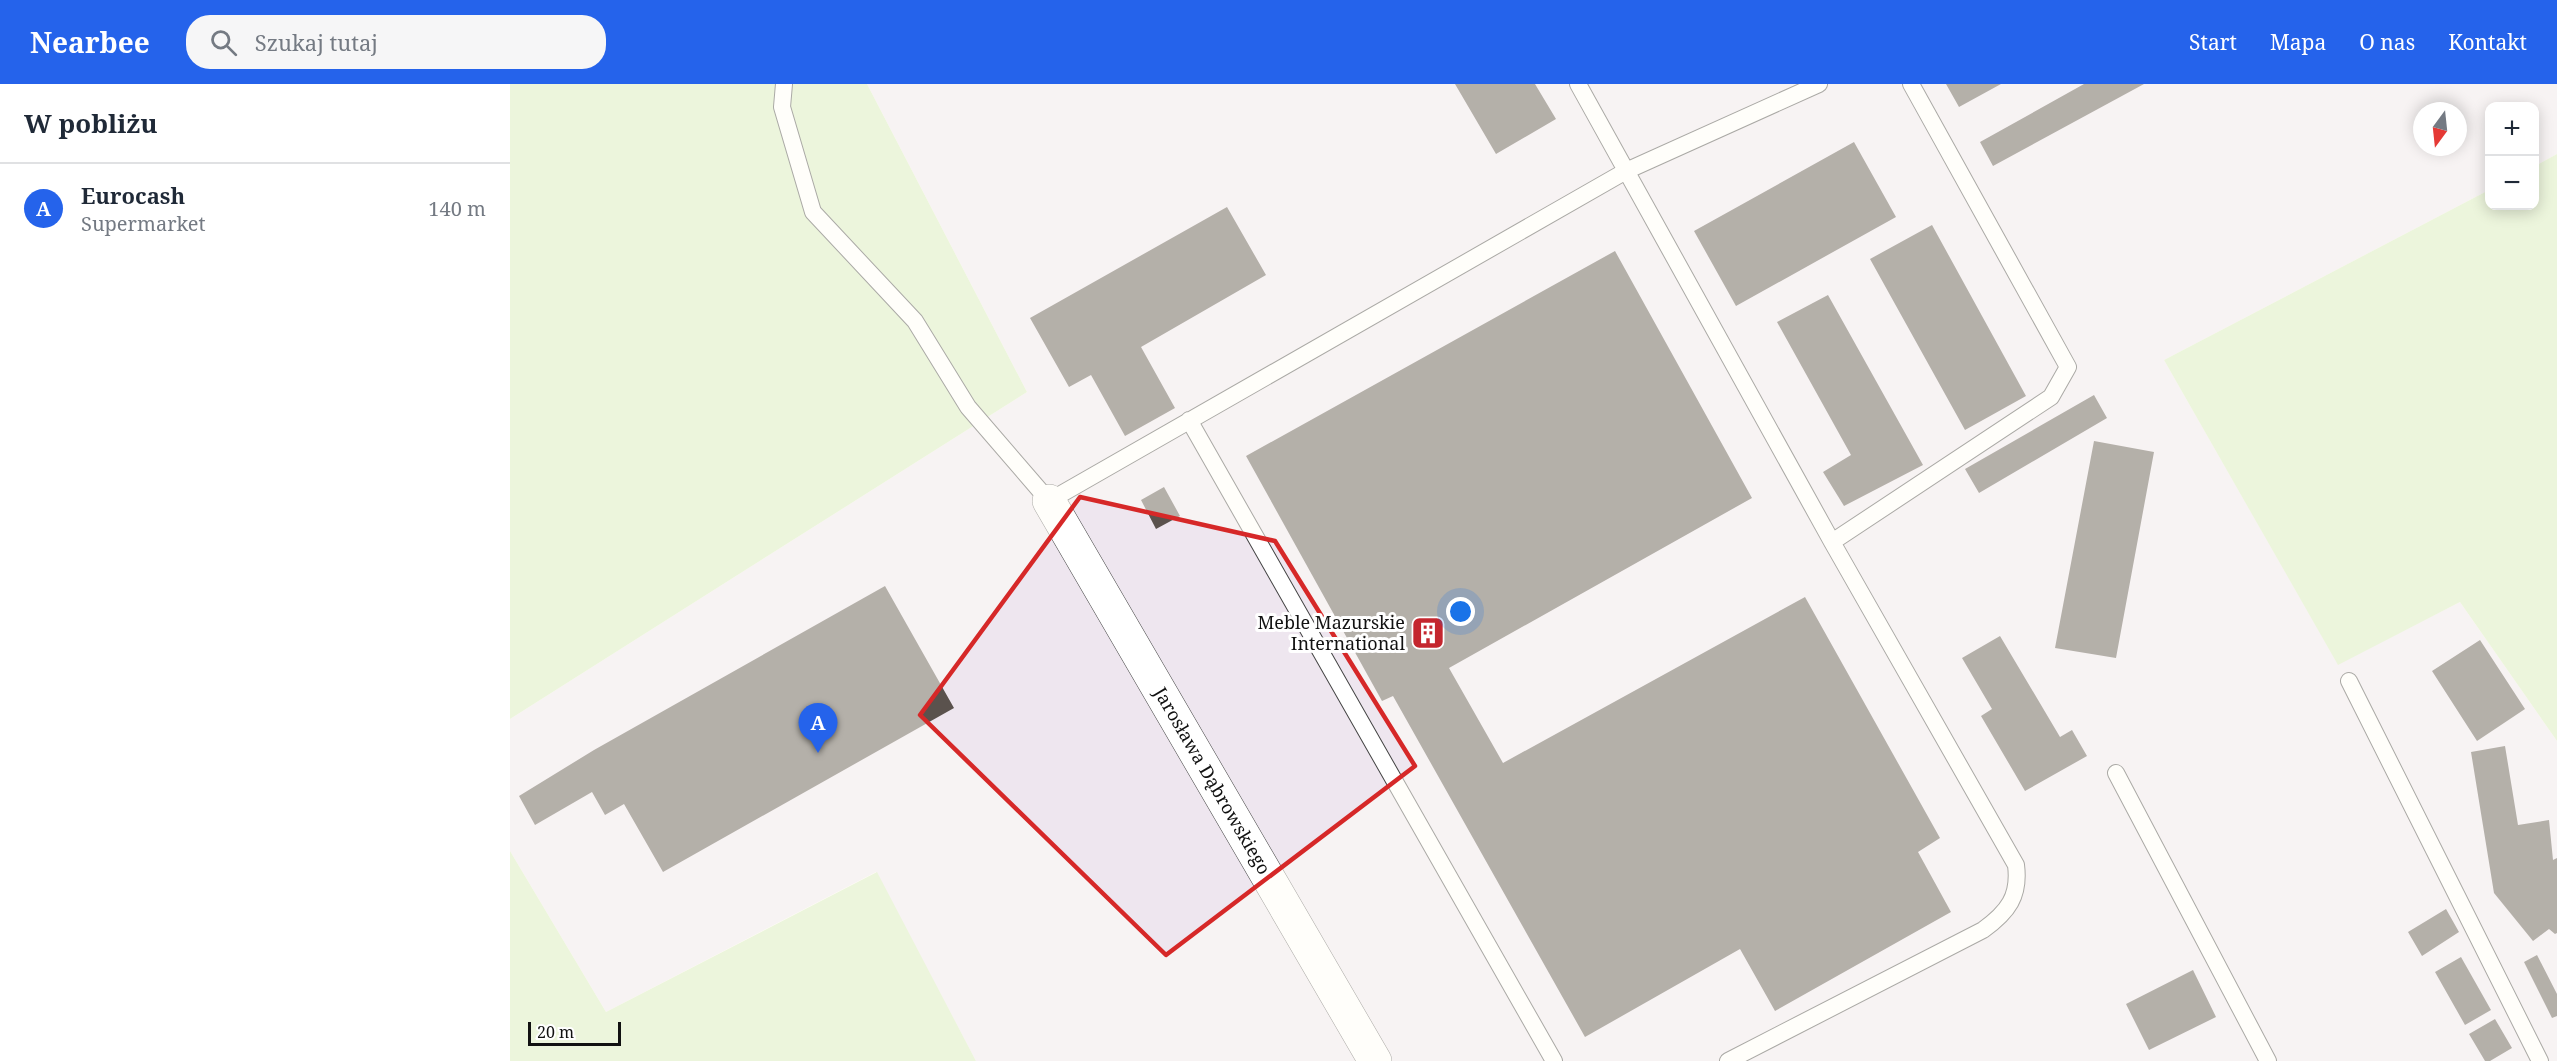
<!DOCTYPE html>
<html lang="pl">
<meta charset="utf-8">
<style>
:root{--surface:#fff;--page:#f6f6f7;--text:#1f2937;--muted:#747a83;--line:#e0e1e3;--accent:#2563eb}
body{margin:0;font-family:"Noto Serif",serif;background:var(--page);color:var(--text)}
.controls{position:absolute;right:18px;top:18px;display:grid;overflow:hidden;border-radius:12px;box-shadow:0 3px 15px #0003}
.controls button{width:54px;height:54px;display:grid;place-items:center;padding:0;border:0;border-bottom:2px solid var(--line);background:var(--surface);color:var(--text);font:30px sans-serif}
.compass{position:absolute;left:1903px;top:18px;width:54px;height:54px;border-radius:50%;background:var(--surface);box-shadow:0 3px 15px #0003;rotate:195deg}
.scale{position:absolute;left:18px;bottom:15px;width:93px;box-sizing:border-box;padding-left:6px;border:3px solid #111;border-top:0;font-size:16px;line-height:21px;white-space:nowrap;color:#111;-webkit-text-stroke:4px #fff;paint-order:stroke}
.you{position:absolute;left:951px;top:528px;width:21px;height:21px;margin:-15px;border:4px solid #fff;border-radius:50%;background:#1a73e8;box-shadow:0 0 0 9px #1a73e833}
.badge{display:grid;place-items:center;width:39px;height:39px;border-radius:50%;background:var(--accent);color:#fff;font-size:20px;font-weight:700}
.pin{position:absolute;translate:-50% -50px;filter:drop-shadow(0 2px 3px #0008)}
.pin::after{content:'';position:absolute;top:32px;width:21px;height:18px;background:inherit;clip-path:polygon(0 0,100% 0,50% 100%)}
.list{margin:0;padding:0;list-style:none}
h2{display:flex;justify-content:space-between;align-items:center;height:78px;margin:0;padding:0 24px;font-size:26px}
h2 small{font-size:20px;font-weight:400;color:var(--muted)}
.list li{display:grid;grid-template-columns:39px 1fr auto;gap:18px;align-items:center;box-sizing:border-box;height:90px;padding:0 24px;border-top:2px solid var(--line)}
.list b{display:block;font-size:22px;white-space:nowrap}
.list p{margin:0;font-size:20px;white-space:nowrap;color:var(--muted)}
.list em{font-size:20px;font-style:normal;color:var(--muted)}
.icon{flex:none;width:33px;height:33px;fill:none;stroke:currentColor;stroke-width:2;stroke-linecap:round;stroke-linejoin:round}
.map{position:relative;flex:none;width:2047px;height:977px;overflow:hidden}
header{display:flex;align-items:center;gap:36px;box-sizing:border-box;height:84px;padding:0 30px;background:var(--accent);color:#fff}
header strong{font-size:28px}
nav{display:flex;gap:33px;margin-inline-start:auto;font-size:21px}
.search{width:420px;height:54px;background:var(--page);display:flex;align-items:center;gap:15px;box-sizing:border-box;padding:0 21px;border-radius:24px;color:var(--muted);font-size:22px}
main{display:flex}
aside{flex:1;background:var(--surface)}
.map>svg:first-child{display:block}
.industrial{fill:#eee6ef;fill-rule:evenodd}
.green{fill:#d5ebbd}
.building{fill:#5a524d}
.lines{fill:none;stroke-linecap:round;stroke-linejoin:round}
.lane-casing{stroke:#444;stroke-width:18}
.street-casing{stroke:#444;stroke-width:34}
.lane{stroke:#fff;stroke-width:16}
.street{stroke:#fff;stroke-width:33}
.marked{fill:none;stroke:#d62828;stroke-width:4.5;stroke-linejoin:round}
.labels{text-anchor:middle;stroke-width:6;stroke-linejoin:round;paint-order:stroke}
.poi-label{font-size:18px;fill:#111;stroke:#fff;text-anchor:end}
.street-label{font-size:18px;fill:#111;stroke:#fff}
</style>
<header>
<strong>Nearbee</strong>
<div class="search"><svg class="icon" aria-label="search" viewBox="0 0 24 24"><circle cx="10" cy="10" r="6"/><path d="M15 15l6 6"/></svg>Szukaj tutaj</div>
<nav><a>Start</a><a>Mapa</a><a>O nas</a><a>Kontakt</a></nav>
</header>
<main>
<aside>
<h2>W pobliżu<small></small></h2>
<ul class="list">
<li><span class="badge">A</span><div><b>Eurocash</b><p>Supermarket</p></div><em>140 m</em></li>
</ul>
</aside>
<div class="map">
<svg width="2047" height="977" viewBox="0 0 2047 977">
<rect width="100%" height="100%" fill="#fffdf5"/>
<!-- industrial -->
<path class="industrial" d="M357,0H2047V70L2025,82L2024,22H1980L1979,106L1654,276L1828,580L1950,518L2047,657V977H466L366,788L96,928L0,767V635L517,308ZM1912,27H1948V63H1912Z"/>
<!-- green -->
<path class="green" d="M0,0H357L517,308L0,635Z
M2047,70V657L1950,518L1828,581L1654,276L1979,106L1980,122H2024L2025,82Z
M0,767L96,928L367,788L466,977H0Z"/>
<!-- building -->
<path class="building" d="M945,0H1025L1046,35L986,70Z
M1436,0H1491L1449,23Z
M1574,0H1634L1483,82L1470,58Z
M1344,58L1386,133L1226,222L1184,147Z
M717,123L756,191L631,263L665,324L615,352L581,291L559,303L520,234Z
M1422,141L1516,312L1455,346L1360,175Z
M1105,167L1242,414L939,584L993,679L1295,513L1430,754L1408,768L1441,828L1265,927L1230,865L1075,953L883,612L872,617L736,372Z
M1318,211L1413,381L1334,422L1313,388L1341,371L1267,238Z
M1584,311L1597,334L1469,409L1455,385Z
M1584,357L1644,368L1606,574L1545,564Z
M654,403L670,432L646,445L631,416Z
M375,502L444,624L153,788L114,720L95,731L82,708L25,741L9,712L84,666Z
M1490,552L1550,653L1562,646L1577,672L1515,707L1471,632L1482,625L1452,574Z
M1970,556L2015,625L1967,657L1922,587Z
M1995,662L2008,741L2039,736L2043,776L2047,774V849L2045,850L2039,845L2023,857L1984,809L1961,668Z
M1936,825L1949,848L1912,872L1898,848Z
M2027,871L2047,910V932L2042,934L2014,878Z
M1951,873L1981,926L1955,941L1925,888Z
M1683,886L1706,933L1639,966L1616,920Z
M1985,935L2002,964L1980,977H1975L1959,950Z"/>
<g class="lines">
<defs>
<path id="lane" d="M274,0L272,23L303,128L405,237L458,323L539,417L1116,87L1309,0
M1068,0L1322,458L1506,781C1510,812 1498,828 1473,846L1218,977
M679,336L1044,977
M1322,458L1541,313L1558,283L1401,0
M1839,597L2030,977
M1606,689L1758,977"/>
<g id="street">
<path id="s1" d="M539,417L865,977"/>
</g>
</defs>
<!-- lane casing -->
<use href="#lane" class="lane-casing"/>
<!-- street casing -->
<use href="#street" class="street-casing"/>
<!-- lane -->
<use href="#lane" class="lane"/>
<!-- street -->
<use href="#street" class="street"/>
</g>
<!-- marked area -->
<path d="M0 0H2047V977H0ZM570,413L765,457L905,682L656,871L410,631Z" fill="#fffdf5" fill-opacity=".55" fill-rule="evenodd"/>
<path class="marked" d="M570,413L765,457L905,682L656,871L410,631Z"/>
<!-- icons -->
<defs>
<symbol id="building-square" viewBox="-11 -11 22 22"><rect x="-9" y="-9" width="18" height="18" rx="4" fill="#c4262e" stroke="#fff"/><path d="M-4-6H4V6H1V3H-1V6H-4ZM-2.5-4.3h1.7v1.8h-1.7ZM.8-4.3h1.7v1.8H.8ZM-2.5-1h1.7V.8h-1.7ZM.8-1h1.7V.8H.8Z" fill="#fff"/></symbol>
</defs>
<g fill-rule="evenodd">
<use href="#building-square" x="899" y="530" width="38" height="38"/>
</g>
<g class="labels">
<!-- poi labels -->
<g class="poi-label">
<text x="895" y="545">Meble Mazurskie<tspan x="895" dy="21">International</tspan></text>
</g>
<!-- street labels -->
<g class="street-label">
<text dy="6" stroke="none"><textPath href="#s1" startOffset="324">Jarosława Dąbrowskiego</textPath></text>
</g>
</g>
</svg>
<div class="controls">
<button>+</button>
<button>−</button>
</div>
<svg class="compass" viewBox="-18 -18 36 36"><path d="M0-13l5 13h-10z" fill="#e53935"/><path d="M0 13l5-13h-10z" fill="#747a83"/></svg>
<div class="scale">20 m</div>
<div class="you"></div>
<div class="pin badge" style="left:308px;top:669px">A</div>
</div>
</main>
